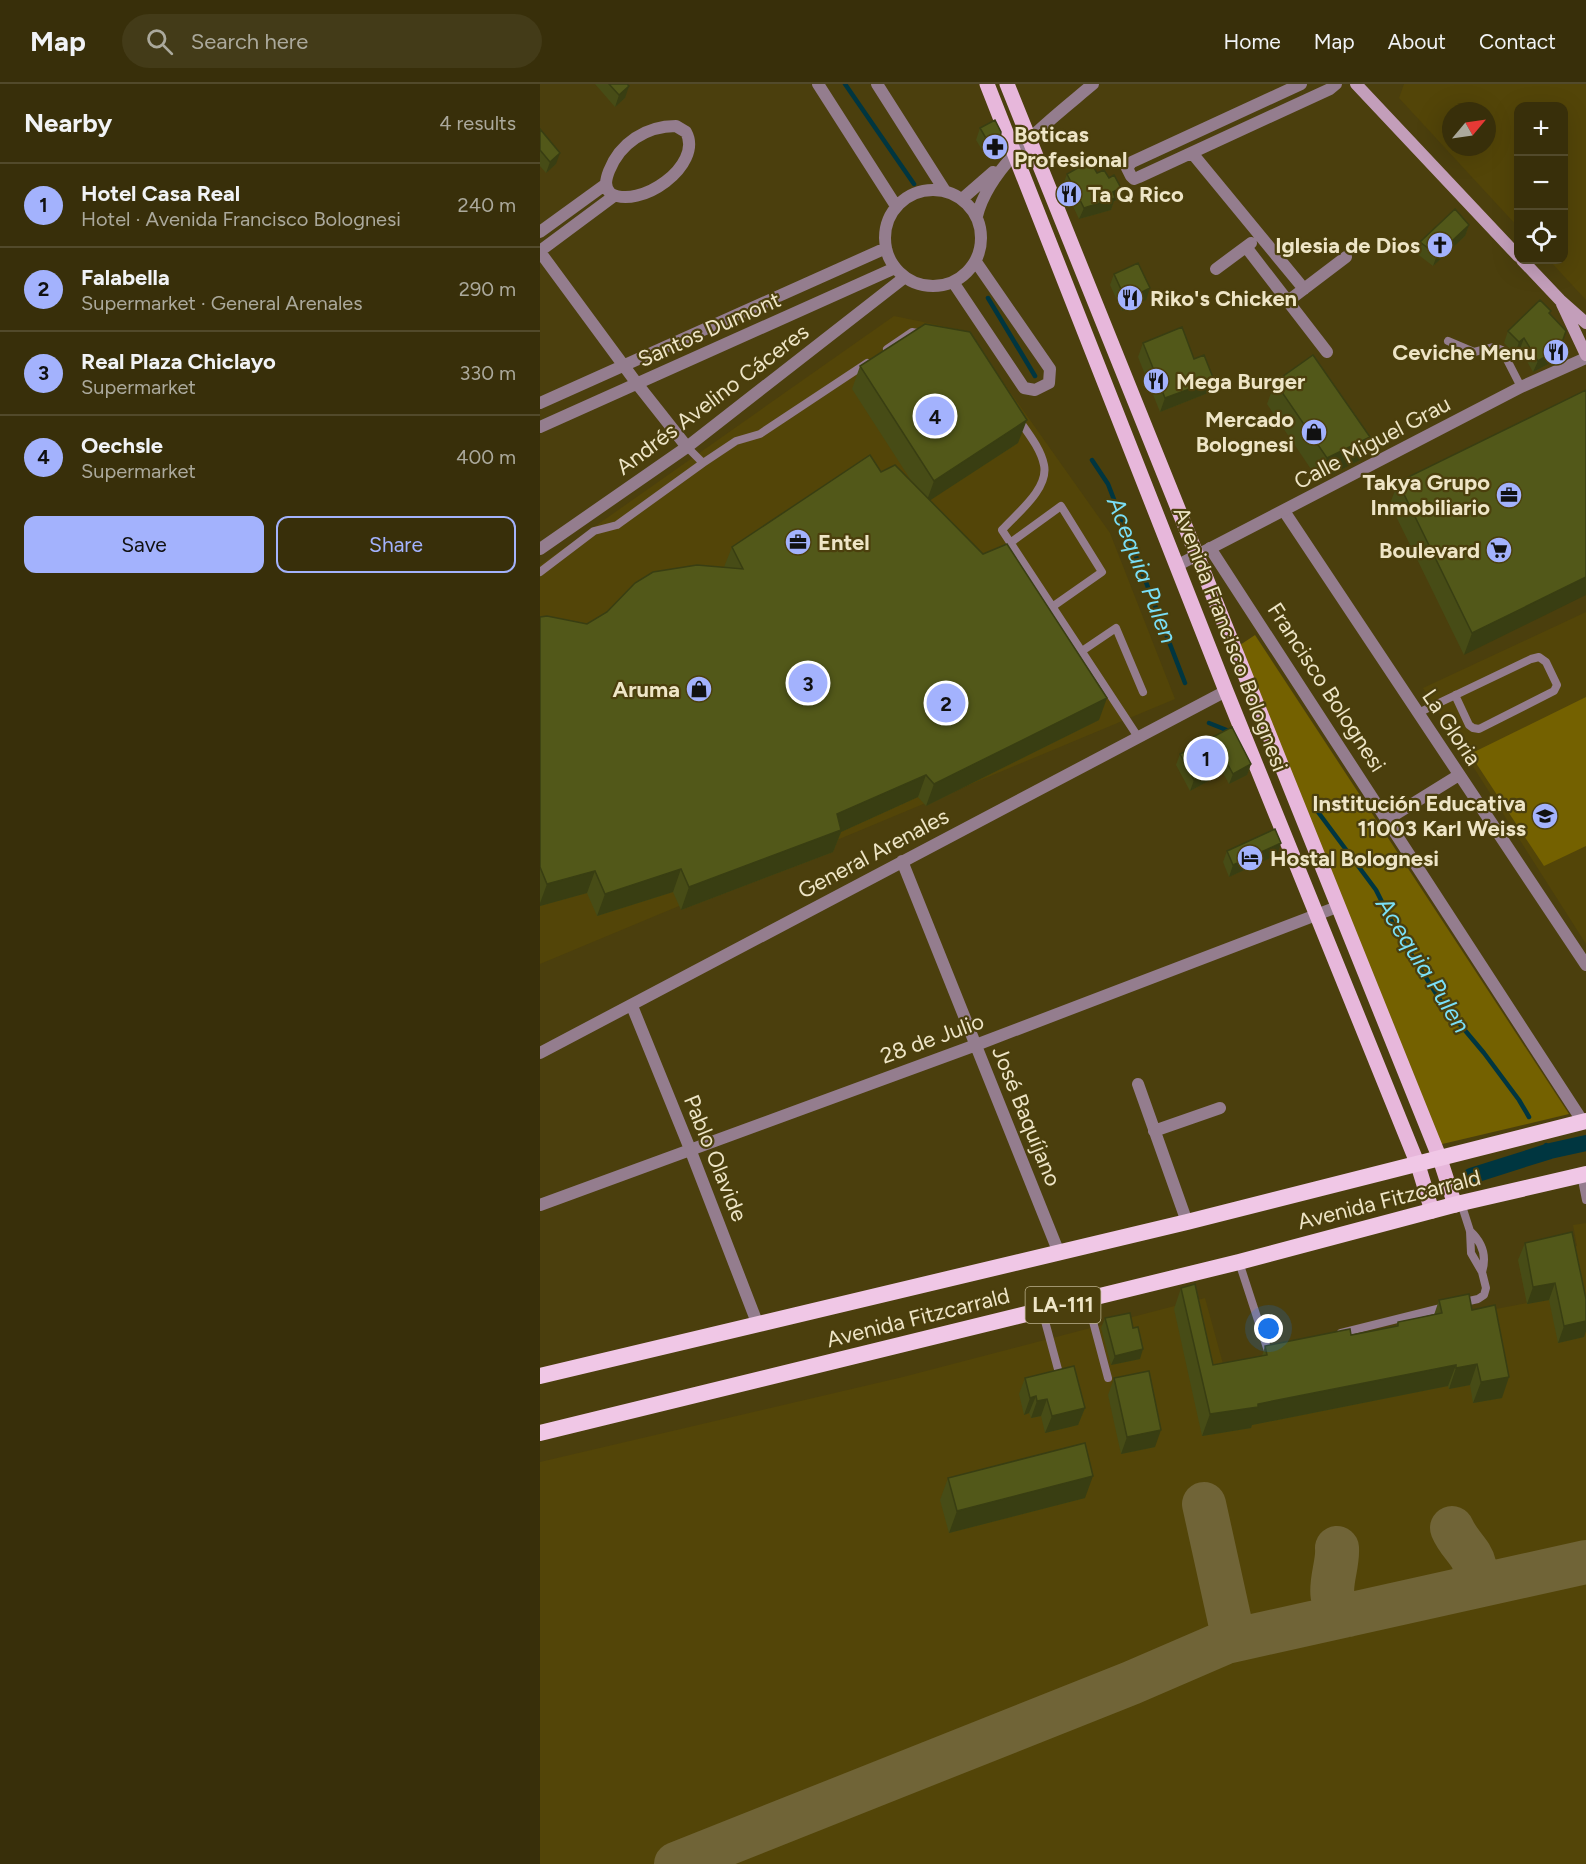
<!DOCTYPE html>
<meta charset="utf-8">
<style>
:root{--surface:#382f0a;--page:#433b18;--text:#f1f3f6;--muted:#aba99c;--line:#524a2b;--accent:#a3b2fd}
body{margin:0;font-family:Figtree,sans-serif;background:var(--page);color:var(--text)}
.controls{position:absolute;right:18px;top:18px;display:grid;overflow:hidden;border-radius:12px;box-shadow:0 6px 24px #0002}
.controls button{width:54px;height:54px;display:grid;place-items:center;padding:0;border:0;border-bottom:2px solid var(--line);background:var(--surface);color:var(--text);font:30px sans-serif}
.compass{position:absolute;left:902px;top:18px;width:54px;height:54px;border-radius:50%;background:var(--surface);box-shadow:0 6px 24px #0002;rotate:61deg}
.you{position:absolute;left:729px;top:1245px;width:21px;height:21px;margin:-15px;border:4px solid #fff;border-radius:50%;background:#1a73e8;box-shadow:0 0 0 9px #1a73e833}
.badge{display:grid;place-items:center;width:39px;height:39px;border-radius:50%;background:var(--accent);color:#111;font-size:20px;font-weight:700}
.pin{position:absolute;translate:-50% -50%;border:3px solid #fff;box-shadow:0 2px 6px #0006}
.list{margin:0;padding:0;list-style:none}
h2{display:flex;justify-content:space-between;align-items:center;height:78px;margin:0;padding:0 24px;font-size:26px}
h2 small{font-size:20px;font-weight:400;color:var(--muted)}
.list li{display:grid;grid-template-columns:39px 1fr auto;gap:18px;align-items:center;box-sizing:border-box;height:84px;padding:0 24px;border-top:2px solid var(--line)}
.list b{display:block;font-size:22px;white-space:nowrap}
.list p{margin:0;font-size:20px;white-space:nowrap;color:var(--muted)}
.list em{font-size:20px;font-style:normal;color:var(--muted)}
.actions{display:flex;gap:12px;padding:18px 24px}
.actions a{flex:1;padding:14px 0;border:2px solid var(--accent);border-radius:12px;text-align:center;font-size:21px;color:var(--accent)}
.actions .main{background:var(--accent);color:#111}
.icon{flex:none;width:33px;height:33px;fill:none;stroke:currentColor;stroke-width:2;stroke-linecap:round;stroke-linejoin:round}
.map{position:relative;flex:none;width:1046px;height:1780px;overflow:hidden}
header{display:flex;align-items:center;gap:36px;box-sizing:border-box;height:84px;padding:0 30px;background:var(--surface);border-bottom:2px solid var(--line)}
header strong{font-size:28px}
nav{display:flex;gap:33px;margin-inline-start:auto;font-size:21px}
.search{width:420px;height:54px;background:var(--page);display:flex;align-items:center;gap:15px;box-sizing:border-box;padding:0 21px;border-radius:33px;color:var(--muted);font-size:22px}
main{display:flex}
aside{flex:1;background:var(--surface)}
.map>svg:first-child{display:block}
.built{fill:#534508;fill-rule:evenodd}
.green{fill:#746100}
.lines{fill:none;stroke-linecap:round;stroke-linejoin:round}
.stream{stroke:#003640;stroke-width:4.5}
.canal{stroke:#003640;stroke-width:16}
.taxiway{stroke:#706437;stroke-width:44}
.service{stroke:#947d8e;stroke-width:8}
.minor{stroke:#947d8e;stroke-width:12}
.tertiary{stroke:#947d8e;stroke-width:12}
.secondary{stroke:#c39eba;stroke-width:12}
.primary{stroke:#e7b7db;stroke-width:15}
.trunk{stroke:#f0c7e6;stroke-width:16}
.wall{fill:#474c16}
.shaded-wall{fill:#393e12}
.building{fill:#525819;stroke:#393e12;stroke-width:1.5}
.labels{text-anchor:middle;stroke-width:4.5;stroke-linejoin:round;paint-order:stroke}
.shield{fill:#4b3f0d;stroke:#bdb38e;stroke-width:1.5}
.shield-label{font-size:21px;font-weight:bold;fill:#eee5c6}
.poi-label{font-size:22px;font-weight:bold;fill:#eee5c6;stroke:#4b3f0d;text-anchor:end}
.street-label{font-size:22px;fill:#eee5c6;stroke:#4b3f0d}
.water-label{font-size:24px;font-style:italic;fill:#7adff7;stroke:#4b3f0d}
</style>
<header>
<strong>Map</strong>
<div class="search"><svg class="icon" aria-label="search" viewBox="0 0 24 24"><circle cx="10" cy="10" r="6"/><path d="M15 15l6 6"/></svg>Search here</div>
<nav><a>Home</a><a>Map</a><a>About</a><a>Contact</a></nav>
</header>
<main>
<aside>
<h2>Nearby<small>4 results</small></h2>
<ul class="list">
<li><span class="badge">1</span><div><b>Hotel Casa Real</b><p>Hotel · Avenida Francisco Bolognesi</p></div><em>240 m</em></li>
<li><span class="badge">2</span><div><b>Falabella</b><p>Supermarket · General Arenales</p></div><em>290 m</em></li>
<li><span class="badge">3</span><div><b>Real Plaza Chiclayo</b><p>Supermarket</p></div><em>330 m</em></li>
<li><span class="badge">4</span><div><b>Oechsle</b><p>Supermarket</p></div><em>400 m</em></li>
</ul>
<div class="actions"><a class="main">Save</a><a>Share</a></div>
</aside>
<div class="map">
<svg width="1046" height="1780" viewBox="0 0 1046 1780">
<rect width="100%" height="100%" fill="#4b3f0d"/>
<!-- built -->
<path class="built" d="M864,0H1046V216L1009,176H1023V22H978V143L859,14ZM911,27H947V63H911Z
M354,232L427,247L570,449L635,615L0,880V481Z
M1046,528V860L883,604Z
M1046,1139V1780H0V1378L363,1293L665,1214L685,1287L945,1227L987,1219L978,1176L1037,1162L1033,1141Z"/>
<!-- green -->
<path class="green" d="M715,551L1029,1030L898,1061L700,561Z
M1046,613V762L1004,782L930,670Z"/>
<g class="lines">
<!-- stream -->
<path class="stream" d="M305,0L374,100
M448,214L495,292
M552,376L568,400L645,599
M669,639L689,647
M778,728L836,806L857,848L902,919L944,969L979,1016L989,1033
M1006,1061L1010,1067"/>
<!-- canal -->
<path class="canal" d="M931,1092L1010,1067L1046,1059"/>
<!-- taxiway -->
<path class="taxiway" d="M664,1420L694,1556
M912,1444C922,1468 947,1475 927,1504
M797,1464C799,1487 779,1517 808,1531
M136,1780L591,1599L686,1558L1046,1478"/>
<!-- service -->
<path class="service" d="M908,257L934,268L954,263L962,266L981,303
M347,265L372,248L383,250
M479,336C488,349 501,365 504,381C509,405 476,430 462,446L598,653
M147,363L163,379
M470,459L521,422L562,488L512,523
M0,488L54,447L77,441L163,379L196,357L220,350L327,279
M542,567L576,544L603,608
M878,629L991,575L999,573L1006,578L1017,601L1014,607L939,645L933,644L929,641L915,611
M1041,1091L1046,1116
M930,1147C943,1159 947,1172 942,1188
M699,1178L728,1267L733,1265
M547,1215L568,1294
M920,1219L938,1215L944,1211L946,1204L942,1188L931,1169L930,1147L921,1119
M502,1226L519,1289
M801,1249L905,1223"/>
<!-- minor -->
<path class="minor" d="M278,0L356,122
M337,0L405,107
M761,0L592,78L587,84L591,92L594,95L599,93L790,5L796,0
M136,42L146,48C164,81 99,127 70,109C64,102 66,95 69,87C80,59 106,42 136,42Z
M652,69L764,205
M345 154a48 48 0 1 1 96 0a48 48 0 1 1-96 0Z
M422,115L453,88
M437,132C450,80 513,34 553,0
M0,148L66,100
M706,163L787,268
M0,167L74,112
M0,168L98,301L147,363
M676,185L711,159
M413,198L484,304L495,306L509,299L510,285L436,178
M748,217L806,173
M0,319L346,164
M0,343L355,184
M744,427L1046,881
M670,464L1043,1038
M0,465L147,363L365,193
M848,735L919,691
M362,777L519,1169
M92,922L150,1065L218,1241
M0,969L686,607
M598,1000L647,1138
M614,1047L680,1024
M0,1121L436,961L797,823"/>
<!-- tertiary -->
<path class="tertiary" d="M638,481L981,303L1046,274"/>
<!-- secondary -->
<path class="secondary" d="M816,0L978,172
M982,176L1020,216L1046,239
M1022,220L1046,271"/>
<!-- primary -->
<path class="primary" d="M447,0L686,607L878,1081L892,1127
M467,0L900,1075L915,1121"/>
<!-- trunk -->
<path class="trunk" d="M0,1292L647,1138L1046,1037
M0,1349L699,1178L921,1119L1046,1090"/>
</g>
<!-- wall -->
<path class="wall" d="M55,0H88L85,14L75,23Z
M440,44L456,69L447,74L436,56Z
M0,45L16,80L6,89L0,82Z
M557,89L569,94L581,104L577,116L574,117L571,126L539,135L523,101L527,90Z
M929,141L925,152L893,182L876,169L880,158Z
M574,190L606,216L582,227L570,201Z
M1010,230L1016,276L993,288L980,265L975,270L964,259L968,247Z
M603,259L674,296L668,309L620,328L598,273Z
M320,282L478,359L390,416L559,636L386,722L378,713L301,748L293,768L141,826L133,808L57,832L47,809L0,822V533L47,540L184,483L192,463L341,388L372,398L312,305Z
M735,298L822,375L779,397L727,320Z
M1046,306L924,571L850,420L858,398Z
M640,670L711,680L707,691L689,700L683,689L650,707L636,681Z
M687,767L737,771L689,793L683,778Z
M1032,1148L1044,1253L1018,1259L1009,1216L987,1220L978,1176L985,1159Z
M641,1204L673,1281L722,1272L725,1262L811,1251L856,1242L858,1238L894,1231L899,1216L932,1226L962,1314L933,1319L930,1301L909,1305L908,1302L712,1341L711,1344L662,1352L634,1225Z
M565,1234L600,1275L571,1281L561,1244Z
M485,1294L545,1324L538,1341L505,1349L501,1332L491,1334L489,1329L484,1331L479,1310Z
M574,1294L615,1363L581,1370L568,1311Z
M408,1394L545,1414L409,1449L400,1416Z"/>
<!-- shaded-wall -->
<path class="shaded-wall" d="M89,2L85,14L75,23L79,11Z
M460,57L456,69L447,74L451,63Z
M20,69L16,80L6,89L10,78Z
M581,104L577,116L574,117L571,126L539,135L544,124Z
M929,141L925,152L893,182L897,171Z
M610,204L606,216L582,227L586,216Z
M984,254L980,265L975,270L979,258Z
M1020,264L1016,276L993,288L998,277Z
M674,296L668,309L620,328L625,314Z
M487,336L478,359L386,419L394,397Z
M830,353L822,375L779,397L787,374Z
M1046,493V511L924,571L932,549Z
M567,614L559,636L386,722L394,700Z
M687,679L683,689L650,707L654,696Z
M711,680L707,691L689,700L693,690Z
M386,691L378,713L301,748L293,768L141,826L149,803L297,730Z
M741,759L737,771L689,793L693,781Z
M141,785L133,808L57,832L65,810Z
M55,787L47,809L0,822V819L7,800Z
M1015,1199L1009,1216L987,1220L993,1203Z
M1046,1237V1247L1044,1253L1018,1259L1024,1242Z
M603,1265L600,1275L571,1281L575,1272Z
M937,1280L930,1301L909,1305L916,1284Z
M916,1281L908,1302L712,1341L711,1344L662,1352L670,1330L718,1320Z
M969,1293L962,1314L933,1319L941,1298Z
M496,1312L489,1329L484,1331L490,1314Z
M507,1315L501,1332L491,1334L497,1317Z
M545,1324L538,1341L505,1349L512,1332Z
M621,1346L615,1363L581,1370L587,1353Z
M553,1392L545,1414L409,1449L417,1427Z"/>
<!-- building -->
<path class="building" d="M69,0H87L89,2L79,11Z
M455,36L461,48L460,57L451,63L440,44Z
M0,45L20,69L10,78L0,66Z
M550,77L557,89L564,86L569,94L574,91L581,104L573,108L575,114L544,124L527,90Z
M915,125L929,141L897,171L880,158Z
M598,179L610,204L586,216L574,190Z
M1000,216L1011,227L1009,229L1026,247L1020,264L998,277L984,254L979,258L968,247Z
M385,240L430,248L487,336L394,397L320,282Z
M642,243L654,275L664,271L674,296L625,314L603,259Z
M773,271L830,353L787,374L735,298Z
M1046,306V493L932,549L858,398Z
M330,371L341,388L355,381L443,470L467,460L567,614L394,700L386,691L297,730L301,746L149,803L141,785L65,810L55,787L7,800L0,783V533L7,532L47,540L67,528L95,499L113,488L157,481L203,485L192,463Z
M692,643L711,680L693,690L687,679L654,696L640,670Z
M735,745L741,759L693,781L687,767Z
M1032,1148L1046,1215V1237L1024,1242L1015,1199L993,1203L985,1159Z
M655,1200L673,1281L727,1271L725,1262L810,1245L811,1251L858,1242V1238L902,1229L899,1216L929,1210L932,1226L955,1221L969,1293L941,1298L937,1280L916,1284V1281L718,1320V1323L670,1330L641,1204Z
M590,1229L593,1244L598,1243L603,1265L575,1272L565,1234Z
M534,1282L545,1324L512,1332L507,1315L497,1317L496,1312L490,1314L485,1294Z
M609,1287L621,1346L587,1353L574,1294Z
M545,1359L553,1392L417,1427L408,1394Z"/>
<!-- icons -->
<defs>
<symbol id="pharmacy-disc" viewBox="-11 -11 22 22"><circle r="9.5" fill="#a3b2fd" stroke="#4b3f0d"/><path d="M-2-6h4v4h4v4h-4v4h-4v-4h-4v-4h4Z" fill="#111"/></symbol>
<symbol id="restaurant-disc" viewBox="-11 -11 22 22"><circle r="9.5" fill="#a3b2fd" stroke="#4b3f0d"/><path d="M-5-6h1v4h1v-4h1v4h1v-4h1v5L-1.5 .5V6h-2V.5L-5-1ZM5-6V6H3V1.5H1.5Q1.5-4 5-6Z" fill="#111"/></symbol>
<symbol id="church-disc" viewBox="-11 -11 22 22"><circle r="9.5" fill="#a3b2fd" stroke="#4b3f0d"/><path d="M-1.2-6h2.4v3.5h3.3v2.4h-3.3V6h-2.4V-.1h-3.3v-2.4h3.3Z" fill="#111"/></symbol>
<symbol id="shop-disc" viewBox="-11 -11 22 22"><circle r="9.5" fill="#a3b2fd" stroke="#4b3f0d"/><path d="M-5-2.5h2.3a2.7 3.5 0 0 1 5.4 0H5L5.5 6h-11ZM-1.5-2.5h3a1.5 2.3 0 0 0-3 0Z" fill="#111"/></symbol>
<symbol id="office-disc" viewBox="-11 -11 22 22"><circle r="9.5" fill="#a3b2fd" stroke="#4b3f0d"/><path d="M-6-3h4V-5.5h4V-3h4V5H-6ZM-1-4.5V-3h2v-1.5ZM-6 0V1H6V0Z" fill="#111"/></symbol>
<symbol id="supermarket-disc" viewBox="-11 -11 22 22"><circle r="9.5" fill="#a3b2fd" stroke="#4b3f0d"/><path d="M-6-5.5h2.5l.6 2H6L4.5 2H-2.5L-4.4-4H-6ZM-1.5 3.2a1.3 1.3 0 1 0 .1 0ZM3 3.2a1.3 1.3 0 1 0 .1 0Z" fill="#111"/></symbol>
<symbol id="school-disc" viewBox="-11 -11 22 22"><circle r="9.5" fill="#a3b2fd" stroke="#4b3f0d"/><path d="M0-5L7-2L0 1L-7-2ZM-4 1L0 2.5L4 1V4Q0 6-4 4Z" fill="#111"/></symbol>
<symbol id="hotel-disc" viewBox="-11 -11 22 22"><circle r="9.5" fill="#a3b2fd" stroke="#4b3f0d"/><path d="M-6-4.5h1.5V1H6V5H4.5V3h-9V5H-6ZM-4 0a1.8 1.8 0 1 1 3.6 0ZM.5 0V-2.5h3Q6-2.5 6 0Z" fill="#111"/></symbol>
</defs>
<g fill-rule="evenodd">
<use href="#pharmacy-disc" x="440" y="48" width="30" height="30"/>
<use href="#restaurant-disc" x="514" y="95" width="30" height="30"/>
<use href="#church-disc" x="885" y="146" width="30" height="30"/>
<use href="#restaurant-disc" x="575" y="199" width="30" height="30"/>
<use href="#restaurant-disc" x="1001" y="253" width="30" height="30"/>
<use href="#restaurant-disc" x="601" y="282" width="30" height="30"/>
<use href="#shop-disc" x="759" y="333" width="30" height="30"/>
<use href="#office-disc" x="954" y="396" width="30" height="30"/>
<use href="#office-disc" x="243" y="443" width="30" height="30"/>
<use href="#supermarket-disc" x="944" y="451" width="30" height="30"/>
<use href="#shop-disc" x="144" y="590" width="30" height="30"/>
<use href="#school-disc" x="990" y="717" width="30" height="30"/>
<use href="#hotel-disc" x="695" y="759" width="30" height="30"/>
</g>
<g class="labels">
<!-- shield labels -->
<rect class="shield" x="485.5" y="1203" width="75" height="36" rx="4.5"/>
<g class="shield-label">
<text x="523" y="1228">LA-111</text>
</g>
<!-- poi labels -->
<g class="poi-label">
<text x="474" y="58" text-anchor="start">Boticas<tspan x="474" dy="25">Profesional</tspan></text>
<text x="548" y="118" text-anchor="start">Ta Q Rico</text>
<text x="880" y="169">Iglesia de Dios</text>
<text x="610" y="222" text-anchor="start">Riko's Chicken</text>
<text x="996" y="276">Ceviche Menu</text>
<text x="636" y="305" text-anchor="start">Mega Burger</text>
<text x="754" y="343">Mercado<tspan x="754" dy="25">Bolognesi</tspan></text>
<text x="950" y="406">Takya Grupo<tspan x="950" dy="25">Inmobiliario</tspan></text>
<text x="278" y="466" text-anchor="start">Entel</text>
<text x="940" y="474">Boulevard</text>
<text x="140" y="613">Aruma</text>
<text x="986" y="727">Institución Educativa<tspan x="986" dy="25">11003 Karl Weiss</tspan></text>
<text x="730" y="782" text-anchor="start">Hostal Bolognesi</text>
</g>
<!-- street labels -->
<g class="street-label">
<text transform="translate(169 245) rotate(-24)" y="8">Santos Dumont</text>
<text transform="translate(172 315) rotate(-37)" y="8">Andrés Avelino Cáceres</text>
<text transform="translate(832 358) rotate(-28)" y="8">Calle Miguel Grau</text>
<text transform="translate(691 555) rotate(69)" y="8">Avenida Francisco Bolognesi</text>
<text transform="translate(787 603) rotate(57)" y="8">Francisco Bolognesi</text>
<text transform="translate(912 643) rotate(56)" y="8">La Gloria</text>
<text transform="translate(333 769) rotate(-28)" y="8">General Arenales</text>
<text transform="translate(392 954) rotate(-20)" y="8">28 de Julio</text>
<text transform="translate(487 1032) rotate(68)" y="8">José Baquíjano</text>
<text transform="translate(176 1074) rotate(68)" y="8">Pablo Olavide</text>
<text transform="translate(849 1115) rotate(-14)" y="8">Avenida Fitzcarrald</text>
<text transform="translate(378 1233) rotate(-14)" y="8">Avenida Fitzcarrald</text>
</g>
<!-- water labels -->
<g class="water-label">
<text transform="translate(602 486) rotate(69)" y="8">Acequia Pulen</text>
<text transform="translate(883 881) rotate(58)" y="8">Acequia Pulen</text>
</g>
</g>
</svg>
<div class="controls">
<button>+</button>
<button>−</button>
<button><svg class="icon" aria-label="locate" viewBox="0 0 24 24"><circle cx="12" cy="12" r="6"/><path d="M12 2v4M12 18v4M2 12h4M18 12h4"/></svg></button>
</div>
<svg class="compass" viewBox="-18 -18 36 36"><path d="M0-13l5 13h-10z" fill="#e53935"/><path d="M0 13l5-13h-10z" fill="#aba99c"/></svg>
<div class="you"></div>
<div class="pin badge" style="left:666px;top:674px">1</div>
<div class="pin badge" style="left:406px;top:619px">2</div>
<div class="pin badge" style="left:268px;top:599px">3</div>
<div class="pin badge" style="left:395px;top:332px">4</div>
</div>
</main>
